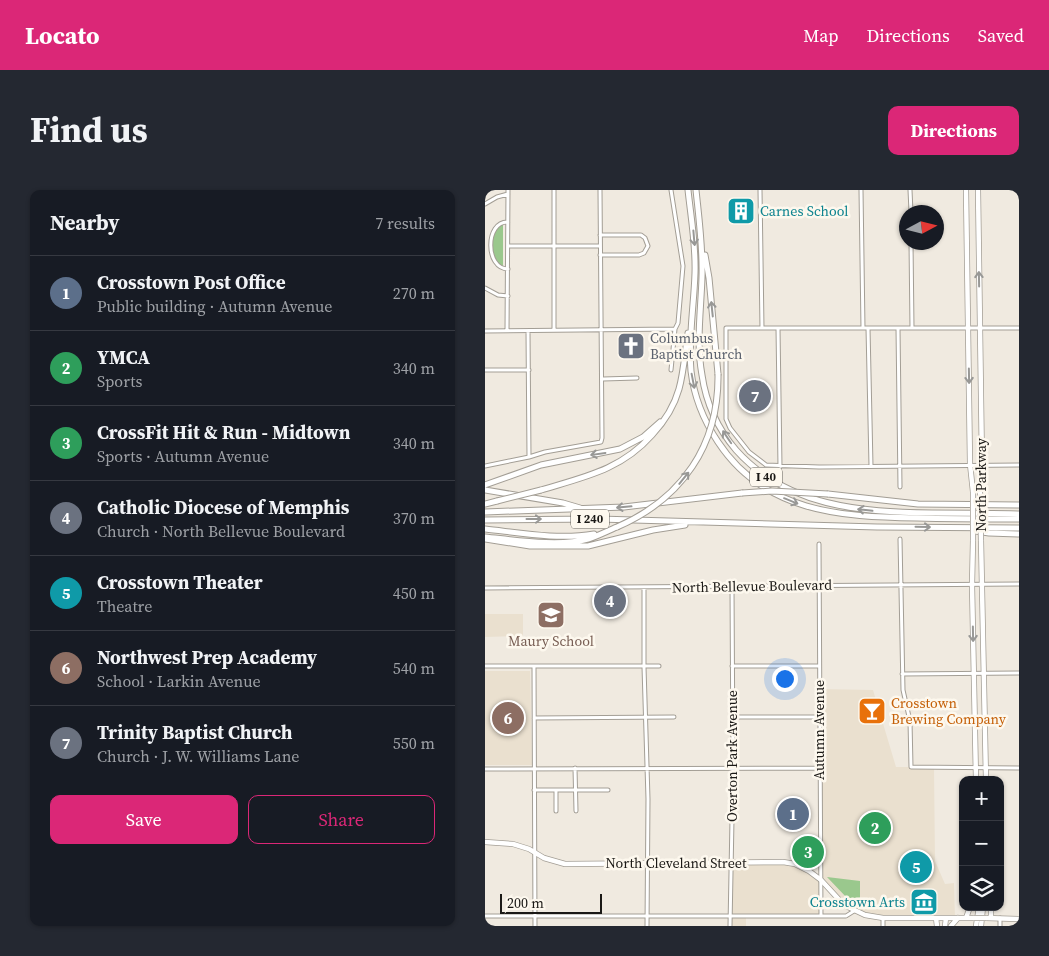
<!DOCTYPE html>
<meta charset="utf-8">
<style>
:root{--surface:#171b24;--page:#242831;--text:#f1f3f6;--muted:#9ea1a6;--line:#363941;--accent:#db2777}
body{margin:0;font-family:"Source Serif 4",serif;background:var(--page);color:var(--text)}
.controls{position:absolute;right:15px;bottom:15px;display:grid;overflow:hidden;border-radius:10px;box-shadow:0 1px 4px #0004}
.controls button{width:45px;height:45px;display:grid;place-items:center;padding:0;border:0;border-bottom:1px solid var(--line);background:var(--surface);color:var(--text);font:25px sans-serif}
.compass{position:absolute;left:414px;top:15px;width:45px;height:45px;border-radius:50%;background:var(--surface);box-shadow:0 1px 4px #0004;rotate:83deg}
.scale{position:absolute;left:15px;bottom:12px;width:102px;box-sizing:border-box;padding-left:5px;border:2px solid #1b1916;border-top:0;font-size:14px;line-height:18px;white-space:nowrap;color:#1b1916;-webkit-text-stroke:4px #fdf8ee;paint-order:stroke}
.you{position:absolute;left:299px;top:488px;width:18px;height:18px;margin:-12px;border:4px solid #fff;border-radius:50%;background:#1a73e8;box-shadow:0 0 0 8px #1a73e833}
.badge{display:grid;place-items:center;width:32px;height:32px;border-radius:50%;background:var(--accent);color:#fff;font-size:16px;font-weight:700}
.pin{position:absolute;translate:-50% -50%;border:2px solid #fff;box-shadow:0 1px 5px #0006}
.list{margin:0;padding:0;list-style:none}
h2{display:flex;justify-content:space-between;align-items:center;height:65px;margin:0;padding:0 20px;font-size:21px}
h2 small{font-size:16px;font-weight:400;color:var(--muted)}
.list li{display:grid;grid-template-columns:32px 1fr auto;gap:15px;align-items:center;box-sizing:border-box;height:75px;padding:0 20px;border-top:1px solid var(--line)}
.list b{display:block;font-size:19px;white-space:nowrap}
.list p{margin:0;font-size:16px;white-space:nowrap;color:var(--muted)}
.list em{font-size:16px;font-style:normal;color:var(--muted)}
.actions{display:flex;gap:10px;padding:15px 20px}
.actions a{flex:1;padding:11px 0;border:1px solid var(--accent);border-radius:10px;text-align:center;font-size:18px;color:var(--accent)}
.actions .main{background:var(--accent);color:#fff}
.icon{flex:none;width:28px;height:28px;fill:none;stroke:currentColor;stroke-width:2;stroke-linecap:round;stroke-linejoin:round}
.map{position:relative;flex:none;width:534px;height:736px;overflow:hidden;border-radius:10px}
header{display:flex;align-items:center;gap:30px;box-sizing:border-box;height:70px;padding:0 25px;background:var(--accent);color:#fff}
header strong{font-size:24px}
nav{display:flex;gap:28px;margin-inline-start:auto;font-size:18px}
.intro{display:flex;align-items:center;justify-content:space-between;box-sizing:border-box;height:120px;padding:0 30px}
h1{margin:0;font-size:35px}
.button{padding:12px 22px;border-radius:10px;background:var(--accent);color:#fff;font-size:18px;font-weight:700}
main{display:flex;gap:30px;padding:0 30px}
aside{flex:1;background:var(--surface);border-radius:10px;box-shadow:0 1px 4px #0004}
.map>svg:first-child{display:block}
.built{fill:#eae0cf}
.green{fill:#9ac88d}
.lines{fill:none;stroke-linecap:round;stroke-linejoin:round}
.minor-casing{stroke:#a39e95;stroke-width:5}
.major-casing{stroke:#a39e95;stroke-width:6}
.highway-casing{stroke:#a39e95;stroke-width:7}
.minor{stroke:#fff;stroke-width:3}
.major{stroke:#fff;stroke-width:4.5}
.highway{stroke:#fff;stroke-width:5}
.major-bridge-casing{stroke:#a39e95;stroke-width:6;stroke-linecap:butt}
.highway-bridge-casing{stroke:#a39e95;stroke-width:7;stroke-linecap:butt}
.major-bridge{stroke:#fff;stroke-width:4.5}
.highway-bridge{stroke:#fff;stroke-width:5}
.oneway{stroke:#989896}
.labels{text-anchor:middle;stroke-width:5;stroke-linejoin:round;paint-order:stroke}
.shield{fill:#fdf8ee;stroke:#5f5c57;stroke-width:1}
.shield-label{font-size:12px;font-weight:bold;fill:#1b1916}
.culture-label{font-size:14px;fill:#0d838f;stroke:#fdf8ee;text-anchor:start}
.worship-label{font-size:14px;fill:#5b616d;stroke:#fdf8ee;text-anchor:start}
.street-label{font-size:14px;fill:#1b1916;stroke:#fdf8ee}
.education-label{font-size:14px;fill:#785e54;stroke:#fdf8ee}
.food-label{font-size:14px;fill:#c56008;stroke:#fdf8ee;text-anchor:start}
</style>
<header>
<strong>Locato</strong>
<nav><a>Map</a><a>Directions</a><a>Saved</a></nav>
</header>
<div class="intro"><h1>Find us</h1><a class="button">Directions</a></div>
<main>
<aside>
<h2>Nearby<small>7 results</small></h2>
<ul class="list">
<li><span class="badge" style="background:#5c6f8a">1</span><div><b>Crosstown Post Office</b><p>Public building · Autumn Avenue</p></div><em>270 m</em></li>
<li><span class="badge" style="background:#2e9e5b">2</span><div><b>YMCA</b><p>Sports</p></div><em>340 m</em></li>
<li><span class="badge" style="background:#2e9e5b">3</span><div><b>CrossFit Hit &amp; Run - Midtown</b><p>Sports · Autumn Avenue</p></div><em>340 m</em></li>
<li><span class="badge" style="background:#6b7280">4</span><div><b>Catholic Diocese of Memphis</b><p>Church · North Bellevue Boulevard</p></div><em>370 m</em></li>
<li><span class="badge" style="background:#0f9aa8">5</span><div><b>Crosstown Theater</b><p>Theatre</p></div><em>450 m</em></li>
<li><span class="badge" style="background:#8d6e63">6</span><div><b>Northwest Prep Academy</b><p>School · Larkin Avenue</p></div><em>540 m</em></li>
<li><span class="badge" style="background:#6b7280">7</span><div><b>Trinity Baptist Church</b><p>Church · J. W. Williams Lane</p></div><em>550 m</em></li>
</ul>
<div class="actions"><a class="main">Save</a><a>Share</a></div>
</aside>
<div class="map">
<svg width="534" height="736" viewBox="0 0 534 736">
<rect width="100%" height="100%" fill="#f0eae0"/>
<!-- built -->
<path class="built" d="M0,424H38V446L0,447Z
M0,481H45L47,575H0Z
M334,499L388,500L411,577H449L450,671L460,694L469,693L470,728H398L380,725L363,717L336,691V726H261V736H245L246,673L310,674L335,690Z"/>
<!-- green -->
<path class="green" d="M18,34V76C0,68 4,43 18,34Z
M342,687L375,691V712L373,715L362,708Z"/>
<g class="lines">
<defs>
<path id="minor" d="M69,0V140
M275,0L277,138
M376,0L378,138
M425,0L426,22
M0,14L12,7L23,4
M23,32C0,31 0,79 23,79
M115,45H156L160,48L163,56L159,63L154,65H115
M426,52L427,138
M23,56H115
M0,98L13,105L23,106
M293,138L295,277
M383,138L386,276
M413,138L415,297
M534,138H241V229L245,238L264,262L281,275L334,277L534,275
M0,141L190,139
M22,141L23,0
M43,141L44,267
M0,180H44
M186,180L190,139L193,133L198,76L186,0
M118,189L152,188
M0,276L44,267L60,262L116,252L117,248L115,0
M415,349L418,500L425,531L426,577L534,578
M334,354L336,726
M159,397V477L163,609L162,736
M0,398L534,394
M0,476H174
M49,476L50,736
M247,476H334
M417,484L534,483
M248,527H334
M49,528L189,527
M90,578L91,621
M0,579L334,578
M49,600H123
M71,600V621
M0,726H361L369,721
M515,728V736
M245,736L248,576L247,396
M398,736V728"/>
<path id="major" d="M481,0L485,274L488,302
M493,0L497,274L495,302
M488,350L487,395L491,590
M496,350L501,590
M0,652L28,654L44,659L59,668L80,674L298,672L310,674L324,681L336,690L359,715L380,725L398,728H489
M506,717V728
M451,728L452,736
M481,728L485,717
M501,728L534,729
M460,736L461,728
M466,736L473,728
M491,736L494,717
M496,736L498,717"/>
<path id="highway" d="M203,0C206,28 211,55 210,83C209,116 203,149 206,181C209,207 219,231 233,252C279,322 355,327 432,328C466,329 500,329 534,329
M211,0C214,29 218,58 217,87C216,120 211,153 217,185C221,213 233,239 251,260C302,317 376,322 447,323C476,323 505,323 534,324
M220,65L224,88L233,184
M0,295L56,275L135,259L158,247L175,232
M0,300L78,313L95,318
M56,300C99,287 136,280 167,245C179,232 189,217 194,199C199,181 200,161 203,143
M343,304L433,314L534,315
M0,314L12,311
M0,322L139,317L257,303
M0,330L114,329L392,337L534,338
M0,339C36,343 73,350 109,344
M491,341L504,343L534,344
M0,347C30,350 74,357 103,349C113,346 122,341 132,337
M0,349L45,356H103L168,340L200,335"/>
</defs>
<!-- minor casing -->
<use href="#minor" class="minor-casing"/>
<!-- major casing -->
<use href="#major" class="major-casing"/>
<!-- highway casing -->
<use href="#highway" class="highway-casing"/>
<!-- minor -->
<use href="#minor" class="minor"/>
<!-- major -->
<use href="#major" class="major"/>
<!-- highway -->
<use href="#highway" class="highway"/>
<defs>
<path id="major-bridge" d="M488,302V350
M495,302L496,350
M489,728H501"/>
<path id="highway-bridge" d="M257,303L287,301L343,304
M12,311L56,300
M132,337C197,309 234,255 233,184"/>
</defs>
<!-- major-bridge casing -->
<use href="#major-bridge" class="major-bridge-casing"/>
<!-- highway-bridge casing -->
<use href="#highway-bridge" class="highway-bridge-casing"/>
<!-- major-bridge -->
<use href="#major-bridge" class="major-bridge"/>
<!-- highway-bridge -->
<use href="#highway-bridge" class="highway-bridge"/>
</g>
<!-- one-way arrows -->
<defs><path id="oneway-shaft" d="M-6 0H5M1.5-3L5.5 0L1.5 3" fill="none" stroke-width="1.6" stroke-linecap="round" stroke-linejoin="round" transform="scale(1.25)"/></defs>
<g class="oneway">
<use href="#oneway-shaft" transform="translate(209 48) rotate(85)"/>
<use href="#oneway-shaft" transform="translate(494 89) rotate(-91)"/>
<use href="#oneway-shaft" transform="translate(227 119) rotate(-96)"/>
<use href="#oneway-shaft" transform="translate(484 186) rotate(89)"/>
<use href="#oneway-shaft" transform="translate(208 191) rotate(79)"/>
<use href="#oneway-shaft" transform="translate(242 247) rotate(-124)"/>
<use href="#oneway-shaft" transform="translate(113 264) rotate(172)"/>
<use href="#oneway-shaft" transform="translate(199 288) rotate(-51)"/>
<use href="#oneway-shaft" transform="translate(306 311) rotate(22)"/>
<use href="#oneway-shaft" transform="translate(139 317) rotate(175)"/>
<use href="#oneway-shaft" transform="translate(380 320) rotate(-174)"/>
<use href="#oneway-shaft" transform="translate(49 329)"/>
<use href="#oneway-shaft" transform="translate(438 337) rotate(1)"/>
<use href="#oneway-shaft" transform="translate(488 444) rotate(89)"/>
</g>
<!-- icons -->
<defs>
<symbol id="building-square" viewBox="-11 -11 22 22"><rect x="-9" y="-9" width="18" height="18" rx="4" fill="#0f9aa8" stroke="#fdf8ee"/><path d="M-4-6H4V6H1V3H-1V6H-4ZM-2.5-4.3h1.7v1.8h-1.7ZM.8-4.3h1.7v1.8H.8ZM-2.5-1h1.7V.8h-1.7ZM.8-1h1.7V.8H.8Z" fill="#fff"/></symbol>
<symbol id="church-square" viewBox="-11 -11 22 22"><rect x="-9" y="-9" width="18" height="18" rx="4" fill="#6b7280" stroke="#fdf8ee"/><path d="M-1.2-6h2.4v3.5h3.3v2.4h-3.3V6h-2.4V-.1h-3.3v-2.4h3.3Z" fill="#fff"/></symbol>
<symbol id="school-square" viewBox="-11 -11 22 22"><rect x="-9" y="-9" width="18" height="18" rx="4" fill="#8d6e63" stroke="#fdf8ee"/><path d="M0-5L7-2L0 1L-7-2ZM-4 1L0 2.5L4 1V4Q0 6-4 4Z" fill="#fff"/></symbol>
<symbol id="bar-square" viewBox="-11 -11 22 22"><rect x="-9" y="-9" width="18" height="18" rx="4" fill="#e8710a" stroke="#fdf8ee"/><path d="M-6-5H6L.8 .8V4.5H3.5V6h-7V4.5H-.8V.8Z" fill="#fff"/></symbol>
<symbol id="museum-square" viewBox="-11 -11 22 22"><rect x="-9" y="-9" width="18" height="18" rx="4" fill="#0f9aa8" stroke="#fdf8ee"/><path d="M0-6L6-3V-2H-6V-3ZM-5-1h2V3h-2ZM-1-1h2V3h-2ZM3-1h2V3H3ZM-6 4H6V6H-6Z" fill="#fff"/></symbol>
</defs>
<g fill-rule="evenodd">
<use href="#building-square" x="240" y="5" width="32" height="32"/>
<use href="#church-square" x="130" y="140" width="32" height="32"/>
<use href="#school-square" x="50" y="409" width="32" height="32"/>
<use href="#bar-square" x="371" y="505" width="32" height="32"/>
<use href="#museum-square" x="423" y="696" width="32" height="32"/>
</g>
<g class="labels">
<!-- shield labels -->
<g class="shield">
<rect x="265" y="277.5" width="32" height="19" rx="4"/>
<rect x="86" y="319.5" width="38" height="19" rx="4"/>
</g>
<g class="shield-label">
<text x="281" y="291">I 40</text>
<text x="105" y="333">I 240</text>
</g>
<!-- culture labels -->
<g class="culture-label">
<text x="275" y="26">Carnes School</text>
<text x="420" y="717" text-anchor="end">Crosstown Arts</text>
</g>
<!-- worship labels -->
<g class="worship-label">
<text x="165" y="153">Columbus<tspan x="165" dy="16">Baptist Church</tspan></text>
</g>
<!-- street labels -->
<g class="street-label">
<text transform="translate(496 295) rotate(-90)" y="5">North Parkway</text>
<text transform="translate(267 396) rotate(-1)" y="5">North Bellevue Boulevard</text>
<text transform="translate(334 540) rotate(-90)" y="5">Autumn Avenue</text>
<text transform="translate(247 566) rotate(-90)" y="5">Overton Park Avenue</text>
<text x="191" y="678">North Cleveland Street</text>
</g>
<!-- education labels -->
<g class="education-label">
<text x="66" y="456">Maury School</text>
</g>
<!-- food labels -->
<g class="food-label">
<text x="406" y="518">Crosstown<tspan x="406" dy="16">Brewing Company</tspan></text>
</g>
</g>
</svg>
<div class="controls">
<button>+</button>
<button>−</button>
<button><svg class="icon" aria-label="layers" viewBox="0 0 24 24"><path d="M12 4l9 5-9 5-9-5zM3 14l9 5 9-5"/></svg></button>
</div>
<svg class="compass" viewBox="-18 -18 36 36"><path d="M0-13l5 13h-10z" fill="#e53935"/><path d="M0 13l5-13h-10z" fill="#9ea1a6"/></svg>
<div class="scale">200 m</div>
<div class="you"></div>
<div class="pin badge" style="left:308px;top:624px;background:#5c6f8a">1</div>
<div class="pin badge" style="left:390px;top:638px;background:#2e9e5b">2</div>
<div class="pin badge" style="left:323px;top:662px;background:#2e9e5b">3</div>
<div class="pin badge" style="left:125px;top:411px;background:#6b7280">4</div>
<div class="pin badge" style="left:431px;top:677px;background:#0f9aa8">5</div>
<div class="pin badge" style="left:23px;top:528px;background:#8d6e63">6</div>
<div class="pin badge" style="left:270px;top:206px;background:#6b7280">7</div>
</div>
</main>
